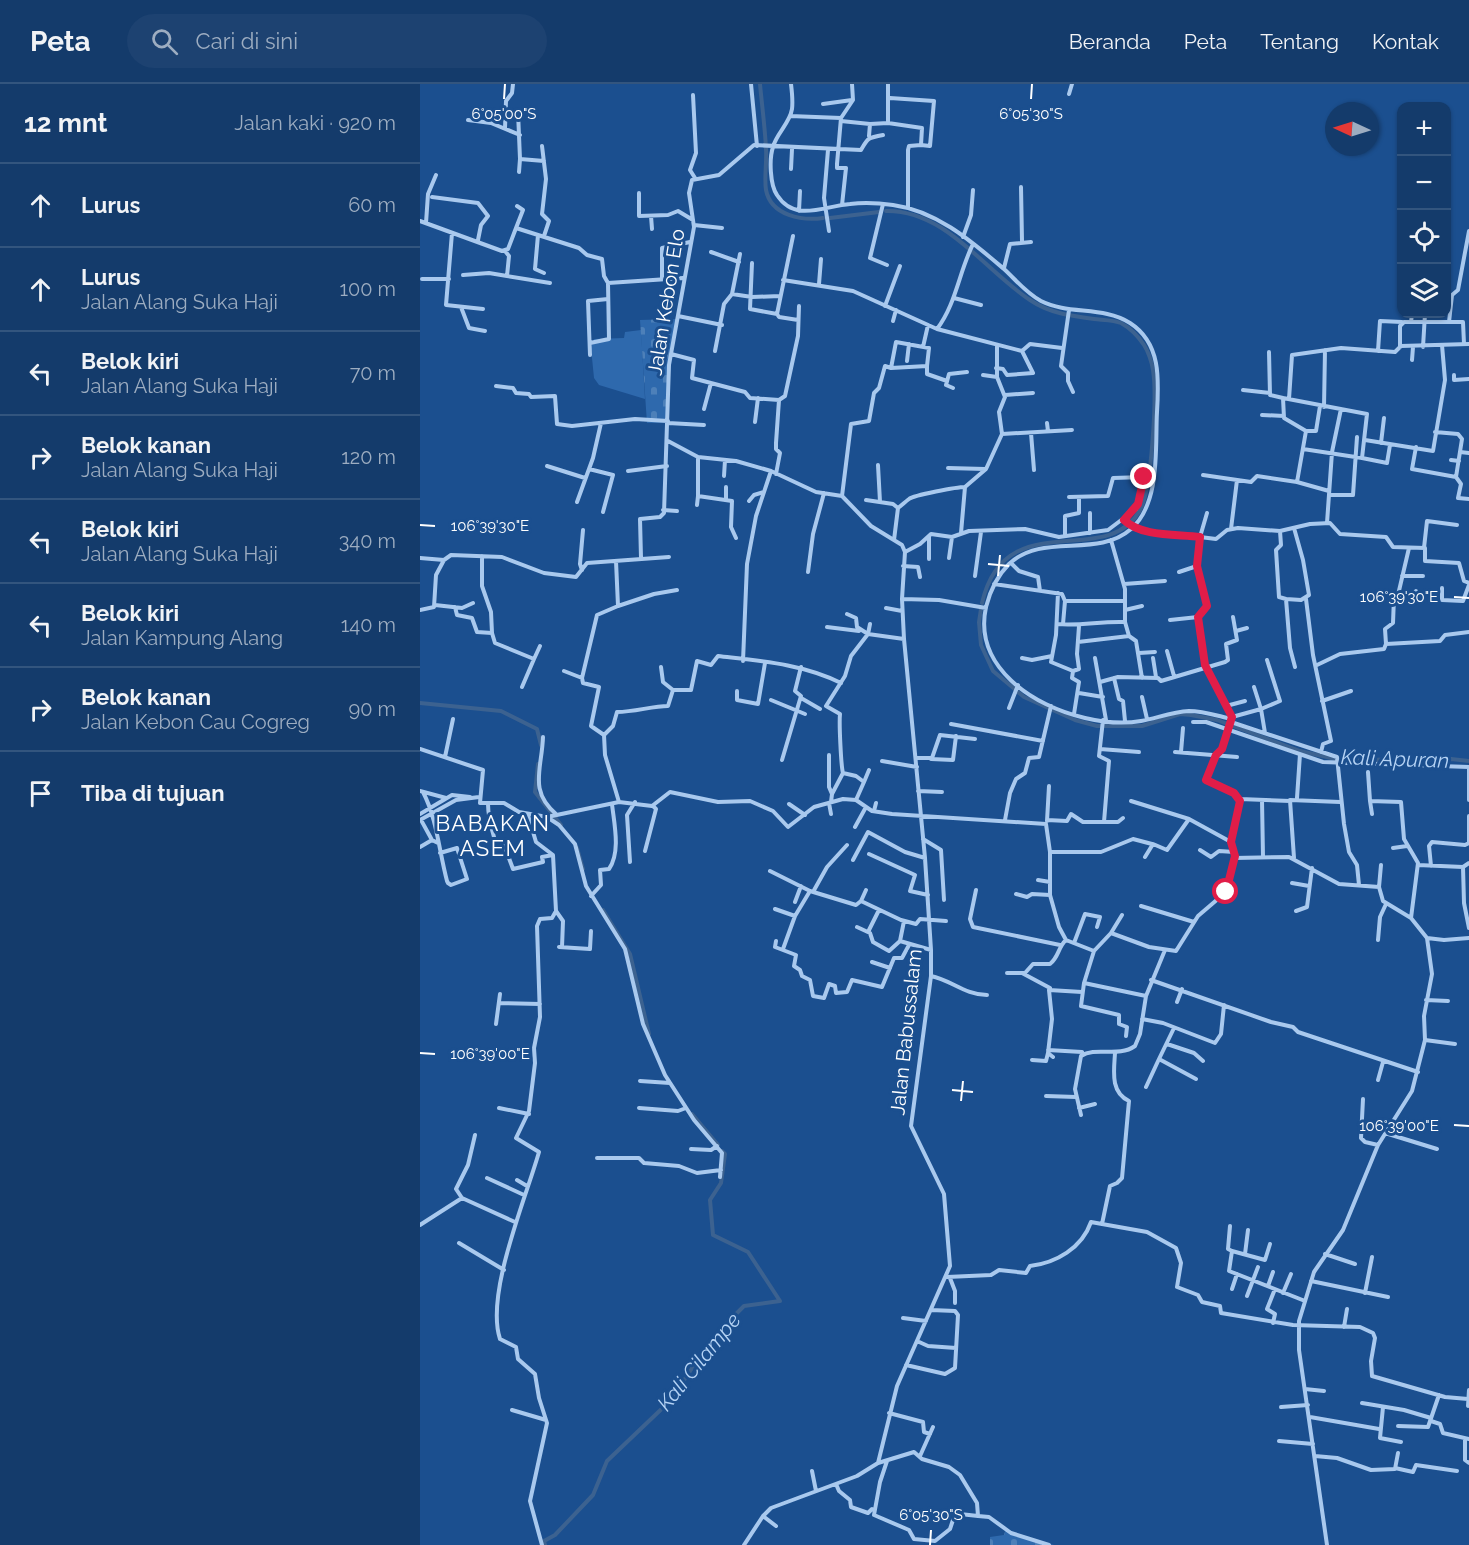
<!DOCTYPE html>
<html lang="id">
<meta charset="utf-8">
<style>
:root{--surface:#143b6b;--page:#1d4271;--text:#f1f3f6;--muted:#9dadc1;--line:#33557e}
body{margin:0;font-family:Raleway,sans-serif;background:var(--page);color:var(--text)}
.controls{position:absolute;right:18px;top:18px;display:grid;overflow:hidden;border-radius:12px;box-shadow:0 2px 4px #0004}
.controls button{width:54px;height:54px;display:grid;place-items:center;padding:0;border:0;border-bottom:2px solid var(--line);background:var(--surface);color:var(--text);font:30px sans-serif}
.compass{position:absolute;left:905px;top:18px;width:54px;height:54px;border-radius:50%;background:var(--surface);box-shadow:0 2px 4px #0004;rotate:274deg}
.stop{position:absolute;width:18px;height:18px;margin:-14px;border:4px solid #e11d48;border-radius:50%;background:#fff}
.stop.end{background:#e11d48;border-color:#fff;box-shadow:0 2px 6px #0008}
.list{margin:0;padding:0;list-style:none}
h2{display:flex;justify-content:space-between;align-items:center;height:78px;margin:0;padding:0 24px;font-size:26px}
h2 small{font-size:20px;font-weight:400;color:var(--muted)}
.list li{display:grid;grid-template-columns:39px 1fr auto;gap:18px;align-items:center;box-sizing:border-box;height:84px;padding:0 24px;border-top:2px solid var(--line)}
.list b{display:block;font-size:22px;white-space:nowrap}
.list p{margin:0;font-size:20px;white-space:nowrap;color:var(--muted)}
.list em{font-size:20px;font-style:normal;color:var(--muted)}
.icon{flex:none;width:33px;height:33px;fill:none;stroke:currentColor;stroke-width:2;stroke-linecap:round;stroke-linejoin:round}
.map{position:relative;flex:none;width:1049px;height:1461px;overflow:hidden}
header{display:flex;align-items:center;gap:36px;box-sizing:border-box;height:84px;padding:0 30px;background:var(--surface);border-bottom:2px solid var(--line)}
header strong{font-size:28px}
nav{display:flex;gap:33px;margin-inline-start:auto;font-size:21px}
.search{width:420px;height:54px;background:var(--page);display:flex;align-items:center;gap:15px;box-sizing:border-box;padding:0 21px;border-radius:33px;color:var(--muted);font-size:22px}
main{display:flex}
aside{flex:1;background:var(--surface)}
.map>svg:first-child{display:block}
.green{fill:#2e69ad}
.cemetery{fill:url(#cemetery-stones)}
.lines{fill:none;stroke-linecap:round;stroke-linejoin:round}
.canal{stroke:#3c6290;stroke-width:4}
.minor{stroke:#a9c9ee;stroke-width:4}
.route{stroke:#e11d48;stroke-width:8}
.ticks{fill:none;stroke:#fff;stroke-width:2}
.labels{text-anchor:middle;stroke-width:6;stroke-linejoin:round;paint-order:stroke}
.street-label{font-size:20px;fill:#fff;stroke:#1b4f8f}
.water-label{font-size:21px;font-style:italic;fill:#b5d3f5;stroke:#1b4f8f}
.quarter-label{font-size:22px;letter-spacing:1.5px;fill:#fff;stroke:#1b4f8f}
.ticks-label{font-size:15px;text-anchor:middle;fill:#fff;stroke:#1b4f8f;stroke-width:6;stroke-linejoin:round;paint-order:stroke}
</style>
<header>
<strong>Peta</strong>
<div class="search"><svg class="icon" aria-label="search" viewBox="0 0 24 24"><circle cx="10" cy="10" r="6"/><path d="M15 15l6 6"/></svg>Cari di sini</div>
<nav><a>Beranda</a><a>Peta</a><a>Tentang</a><a>Kontak</a></nav>
</header>
<main>
<aside>
<h2>12 mnt<small>Jalan kaki · 920 m</small></h2>
<ul class="list">
<li><svg class="icon" aria-label="ahead" viewBox="0 0 24 24"><path d="M12 20V5M6 11l6-6 6 6"/></svg><div><b>Lurus</b></div><em>60 m</em></li>
<li><svg class="icon" aria-label="ahead" viewBox="0 0 24 24"><path d="M12 20V5M6 11l6-6 6 6"/></svg><div><b>Lurus</b><p>Jalan Alang Suka Haji</p></div><em>100 m</em></li>
<li><svg class="icon" aria-label="left" viewBox="0 0 24 24"><path d="M17 20v-9H6M10 6l-5 5 5 5"/></svg><div><b>Belok kiri</b><p>Jalan Alang Suka Haji</p></div><em>70 m</em></li>
<li><svg class="icon" aria-label="right" viewBox="0 0 24 24"><path d="M7 20v-9h11M14 6l5 5-5 5"/></svg><div><b>Belok kanan</b><p>Jalan Alang Suka Haji</p></div><em>120 m</em></li>
<li><svg class="icon" aria-label="left" viewBox="0 0 24 24"><path d="M17 20v-9H6M10 6l-5 5 5 5"/></svg><div><b>Belok kiri</b><p>Jalan Alang Suka Haji</p></div><em>340 m</em></li>
<li><svg class="icon" aria-label="left" viewBox="0 0 24 24"><path d="M17 20v-9H6M10 6l-5 5 5 5"/></svg><div><b>Belok kiri</b><p>Jalan Kampung Alang</p></div><em>140 m</em></li>
<li><svg class="icon" aria-label="right" viewBox="0 0 24 24"><path d="M7 20v-9h11M14 6l5 5-5 5"/></svg><div><b>Belok kanan</b><p>Jalan Kebon Cau Cogreg</p></div><em>90 m</em></li>
<li><svg class="icon" aria-label="arrive" viewBox="0 0 24 24"><path d="M6 21V4h12l-3 4 3 4H6"/></svg><div><b>Tiba di tujuan</b></div></li>
</ul>
</aside>
<div class="map">
<svg width="1049" height="1461" viewBox="0 0 1049 1461">
<defs>
<pattern id="cemetery-stones" width="16" height="16" patternUnits="userSpaceOnUse" patternTransform="scale(1.5)"><rect width="16" height="16" fill="#2e69ad"/><path d="M2 7V4a2 2 0 0 1 4 0v3zM10 15v-3a2 2 0 0 1 4 0v3z" fill="#4d80b9"/></pattern>
</defs>
<rect width="100%" height="100%" fill="#1b4f8f"/>
<!-- green -->
<path class="green" d="M221,246L225,315L179,301L174,294L171,264L174,255L204,254L205,248Z"/>
<!-- cemetery -->
<path class="cemetery" d="M257,235L248,303V339H227L220,236Z
M586,1444L592,1448L634,1461H570V1453L584,1451Z"/>
<g class="lines">
<!-- canal -->
<path class="canal" d="M340,0C342,22 345,43 346,65C347,78 344,94 346,106C351,132 383,137 403,134
M466,127C526,126 564,186 610,216C629,229 651,232 674,235C682,236 694,236 701,239C710,244 718,252 724,261C728,267 732,278 733,286C737,311 732,405 720,426C687,487 585,419 562,519
M410,134L459,128
M561,525L559,538L561,561L573,587L604,613L655,636L677,642H722L760,630L771,631L797,636L880,667L920,676L1031,675L1049,677
M0,619L81,627L117,645L121,661
M118,680L115,708L141,741
M157,764L163,785
M183,826L210,870L229,950
M272,1030L298,1061
M125,1461L124,1457L135,1451L173,1411L187,1377L251,1316L284,1266L306,1240L324,1222L360,1217L328,1168L293,1151L290,1116L301,1099L305,1070L302,1067"/>
<!-- minor -->
<path class="minor" d="M331,0L337,62
M371,0C372,8 373,17 372,25C370,39 356,50 353,63C349,75 350,101 357,111C375,139 404,122 430,120C445,118 459,119 473,121C517,127 551,157 584,185C596,196 606,209 621,217C649,231 683,222 710,239C741,259 739,295 737,328C735,363 741,419 711,445C677,475 623,448 589,480C577,492 570,507 566,523C553,583 613,622 665,634C682,638 704,640 721,637C737,634 752,628 769,627C783,627 798,632 812,635
M649,10L652,0
M273,11L276,69L270,86L275,94
M403,20L432,16
M98,28L100,75L124,77
M370,32L421,34
M48,36L71,39L100,51
M421,37L450,40
M468,39L502,44L501,61L510,62L514,17L470,14
M85,44L86,17L92,9L93,0
M449,52L450,40L468,39V0
M122,62L126,95L122,130L129,137L124,152
M408,66L404,114L409,147
M371,85L372,65
M99,88L100,75
M601,103L602,157
M219,109V132L248,131L258,127L273,136
M12,113L58,119L68,132L61,141L58,156
M463,120L450,174L467,181
M422,121L426,84H417V80L421,34L433,16L432,0
M488,124V66L489,62L501,61
M379,127L380,107
M231,132L232,145
M0,137L82,167L88,165L96,144L159,164L167,171L182,175L184,192L188,199L263,194
M6,139L8,110L16,91
M274,141L302,144
M96,144L103,126L97,122
M32,149L26,221L63,225
M118,151L115,185L124,189
M373,152L357,230L359,233L378,236
M543,153L551,131L553,106
M85,167L89,172L87,192L130,199
M291,168L319,178
M332,179L330,225L357,230
M584,184L590,160L611,158
M43,191L69,189L87,192
M2,195H29
M242,195V164L270,158
M363,196L433,207L517,245L602,267L613,289L587,291L583,285L576,284
M399,200L401,175
M312,210L320,170
M534,214L561,221
M465,222L480,182
M41,223L49,244L65,247
M649,226L641,282L648,289V297L653,308
M258,232L302,241
M473,237L476,226
M991,238L992,230
M1029,238L1032,211L1038,206L1049,147
M517,245C536,220 539,188 553,160
M170,259L189,255L188,199
M503,263L508,241
M980,263V242L984,238H1043L1044,260
M1003,263L1005,230
M295,267L304,220L312,210L332,213L360,212
M602,267L610,260L642,264
M958,267L960,237L982,238
M849,268L850,311L863,314
M251,270L274,276L272,294L325,308L330,314L359,316
M170,271L168,217L188,215
M992,276L993,263
M487,277L489,260
M507,282V290L527,297
M563,291L577,293
M1034,291V296L1049,295
M76,302L93,304L96,309L109,310L111,313L135,312L137,340L152,342L215,335L248,337
M533,304L526,301L529,290L547,288
M823,306L850,309
M585,311L613,309
M869,315L872,271L921,264L975,268L981,262L1049,260
M904,323L905,266
M284,325L291,299
M842,331L864,332
M335,338L338,314
M248,339L284,341
M627,339L628,347
M886,347H896L900,322
M1015,348L1038,350L1042,355L1036,393L1041,400L1038,414L1049,415
M611,349L614,386
M582,350L652,346
M945,356L1013,367L1025,296L1022,261
M248,357L278,373L316,377L351,387L396,408L422,412L451,442L482,461L485,468
M961,359L964,334
M996,363L992,385L1036,393
M1040,368L1049,369
M278,373V412L312,417L311,443L316,454
M942,374L967,379L970,361
M1031,376L1039,377
M458,381L460,418
M127,382L165,394
M528,384L565,385
M169,385L193,391L183,428
M208,387L247,382
M356,390L360,369L356,365V359L359,316L365,312L378,252L379,222
M783,391L831,398L837,392L877,398L886,347L864,334L863,314L947,330L942,374L883,365
M304,392L305,376
M877,398L909,407
M909,411H933L937,353
M422,412L431,340L449,337L454,309L459,304L465,282L471,284L507,282L509,264L476,258L471,284
M649,413L688,412L693,394L724,393
M306,415V403
M446,416L473,420L478,424
M329,417L334,411L344,408
M157,418L173,374L181,339
M277,421L278,412
M478,424C482,421 485,418 489,415C494,411 537,403 545,403L566,385L582,350L579,328L585,313L577,293V262
M243,426L257,427
M704,437L712,444L719,446L780,453L787,429
M907,439L912,368L921,325
M811,445L817,396
M860,447L861,461L856,466L859,513L866,515L870,564L875,583
M541,449L545,403
M670,449V429
M509,452V475
M645,452V432L659,429V414
M474,456L478,424
M691,456L705,505V538L709,552L716,557L722,594
M1004,464L1007,437L1037,441
M62,472V502L71,528L72,549
M0,474L24,476
M221,474L220,435L240,433L244,429L249,281L274,143L269,109L272,96L299,91L334,61L441,66C448,54 447,54 463,51
M529,474L532,453
M591,479L599,487L618,493L620,507
M483,482L498,483L500,493
M162,486L160,480L163,446
M388,488L393,450L404,409
M759,488L777,482
M555,492L561,448
M982,492H1003
M574,500L642,510L645,517H704
M704,500L745,497
M1022,504V516L1043,517L1049,501
M638,509L636,551L631,578L653,587L652,594L659,598L654,630
M978,511L992,512L996,507
M482,515L519,516L566,524
M866,515L881,516L889,511L883,476L874,444
M886,515L893,571L911,657L903,660L901,668
M15,521L42,524L53,519
M198,522L234,510L257,506
M35,523L37,531L52,534L57,548L72,549L75,559L114,575L120,562
M466,524L482,527
M0,526L14,523L16,491L24,476L31,471L82,473L124,489L156,493L167,479L249,473
M705,526L722,522
M427,530L436,534L437,543L448,550L484,555
M750,536L778,533
M637,540C662,542 680,537 705,538
M643,540L645,517
M407,543L439,547
M816,547L827,544
M658,558L709,552
M966,560L965,545L973,539L974,513L978,511L989,464
M747,567L754,592
M719,569L735,568
M602,574L612,576L632,572
M675,574L686,636
M733,574L736,593
M323,577L327,480L336,432L351,387
M897,581L920,570L964,565L966,560L1020,557L1025,551L1049,548
M241,583L243,598L253,606
M144,587L162,594
M653,587L659,585L657,570L659,542
M694,594L699,615L703,617L705,637
M680,598L698,593L738,594L741,597L805,578L808,576L806,560L817,556L813,533
M102,603L114,575
M317,607V616L338,620L345,579
M659,609L683,613
M722,613L727,635
M381,614L400,625
M351,616L385,630
M902,617L931,607
M806,622L825,617
M589,624L598,601
M812,633L841,625L834,603
M683,636L679,672L689,677L684,738H698L703,734
M773,638H786L903,678L1049,683
M811,638L917,673L924,740L929,768L937,781L939,801
M531,640L623,657
M845,649L841,625L860,617L847,576
M184,651L171,642L179,603L163,599L162,594L177,531L198,522L196,477
M123,653C122,685 108,707 137,731
M0,665L63,686L60,719H84L99,728L127,733L199,718L232,722L250,708L298,718L330,717L353,727L368,743L394,723L423,715L436,716L452,727L472,730L626,740L630,768V811L639,843L646,856L674,867L691,849L729,863L756,867L778,832L806,808L814,774L869,773L919,800L959,803L963,817L991,834L1007,854L1012,890L1004,932L1005,956L992,1007L958,1061L923,1146L894,1188L879,1237V1266L907,1461
M680,665L719,668
M755,668L817,673
M761,668L763,644
M409,671V703L412,710
M25,673L33,635
M496,674H512L520,651L555,655
M511,675L533,676L536,652
M362,676L381,612L375,607L381,583
M462,677L497,683
M1049,683V716
M948,688L950,717L981,718L984,755L998,779L991,834
M423,689L436,692L444,698L436,716
M444,698L449,686
M0,707L26,714
M498,707L522,708
M3,708C17,735 19,767 27,797L28,799L31,801L47,795L37,764L20,769
M877,714L880,670
M820,715L870,717
M842,716L843,773
M711,717L769,735L811,758
M950,717L952,730
M199,718L185,671L184,651L193,642L197,628C215,628 232,622 248,622L253,606H271L277,577L291,581L298,572C341,577 383,580 421,599
M411,718L412,710L423,689C421,682 419,639 420,630L406,622L425,592L431,572L448,550L450,540
M409,719L411,730
M68,720C68,735 72,746 76,760L73,765
M369,720L385,731
M454,727L456,719
M0,730L32,711L50,713
M108,731L116,758L133,771L136,827L132,834L120,835L117,842L120,933L114,964L115,979L109,1027L96,1054L119,1068C106,1114 65,1210 80,1255L96,1263L98,1275L115,1290L119,1314L127,1339L110,1417L122,1461
M127,733L139,741L155,760L166,802L205,865L223,940L245,991L274,1036L302,1069L300,1093
M0,736L36,716L59,713
M1,736L12,756
M585,736L590,709L596,695L605,689L609,674L619,673L631,622
M627,736L647,737L651,730L663,738H684
M627,737L629,702
M435,743L446,723
M503,755L521,766L524,816
M76,760L83,758L93,785L123,778L122,773L133,771
M0,763L12,756L18,759
M973,764L987,762
M780,766L791,773L799,767L814,768
M225,767L236,725L233,722
M630,768H681L713,755L732,760
M449,770L495,791L490,807L508,811
M725,773L733,760L747,766L769,735
M814,774L811,758L820,715L814,709L786,696L797,671L802,665L812,633L785,581L778,533L787,522L777,482L780,453L796,455L807,446L818,444L860,447L890,440L910,439L920,450L966,453L973,463L1005,464V477L1039,479L1044,497L1049,499
M874,774L870,716L920,718
M433,776L448,748L485,768L505,774
M210,778L207,731L215,718
M998,781L1043,783L1049,779
M1011,782L1009,762L1012,758L1045,761L1049,759V732
M1043,783L1044,819L1049,844
M350,787L390,807L436,821L441,817L481,836L496,840L500,835L526,837
M618,796L630,798
M872,799L889,802
M959,803L961,781
M556,806L550,835L553,843L640,861
M393,808L407,783L427,761
M596,810L607,813L612,810L630,811
M171,812L181,801L180,786L189,785C201,768 194,739 192,720
M441,817L446,806
M375,818L381,802
M721,822L774,838
M355,825L375,832L363,865
M136,827L143,837L142,863
M876,827L887,823L892,784
M375,832L390,807
M484,837L480,857L511,866
M437,843L450,849L453,858L469,867L480,857
M449,846L459,826
M691,849L702,831
M1007,854L1024,856L1049,854
M958,856L960,833L966,820
M356,857L355,863L376,871L374,882L380,886L382,892L390,896L393,912L404,914L409,900L415,902L416,909L427,908L432,896L462,903L474,874H482L489,861
M654,859L665,830L680,833L677,843
M139,863L170,865L171,847
M674,867L664,899L661,922L699,931V940L707,943L706,952
M452,878L470,884
M587,889H605L613,880H630C639,873 638,863 646,856
M602,889L630,904
M511,892C531,896 545,911 567,911
M731,896L851,938L873,943L878,948L998,988
M664,899L726,912
M1006,916L1028,917
M757,918L762,905
M79,919L120,920
M722,935L743,939L795,959L801,950L804,921
M76,940L80,910
M754,944L739,975L776,995
M1005,956L1035,960
M747,960L774,969L783,977
M628,966L662,968L663,970
M633,973L628,969L632,935L629,906L662,908
M612,976L626,977L628,969
M958,996L963,978
M220,997L250,999
M726,1003L739,975
M626,1012L656,1013
M943,1015L941,1054L945,1058L958,1061
M79,1024L109,1030
M219,1024L258,1027L266,1024
M659,1024L675,1020
M661,1031L655,1005L661,972C676,962 698,974 715,962L720,950L726,912L745,866
M965,1049L1017,1065
M271,1065L291,1066L297,1062
M177,1074H219L224,1079L259,1082L277,1089L301,1086
M67,1094L104,1111
M97,1096L107,1102
M42,1114L36,1105L48,1081L55,1051
M682,1140L727,1148L756,1164L761,1179L757,1203L778,1211L782,1218L800,1222L801,1229L873,1241L940,1243L953,1249L955,1254L951,1277L952,1292L1025,1313L1048,1315
M0,1141L42,1114L95,1138
M810,1142L808,1165L812,1167L809,1187L885,1217
M39,1159L84,1186
M812,1167L845,1176L850,1160
M825,1170L828,1146
M905,1170L935,1180
M527,1193L571,1191L579,1186L606,1189L610,1182C636,1179 662,1164 671,1138L682,1140L690,1102L697,1099L702,1094L709,1017C690,1008 694,987 695,969
M530,1194L535,1207V1219
M891,1197L968,1213
M848,1202L853,1188
M812,1205L817,1190
M863,1209L871,1190
M945,1209L952,1173
M827,1212L838,1183
M483,1234L506,1237
M853,1239L855,1230L847,1225L855,1205
M924,1243L927,1225
M497,1257L508,1262L536,1264
M486,1281L525,1290L535,1284L538,1231L535,1227L511,1226
M885,1305L904,1307
M942,1319L984,1326L1011,1334
M1048,1322L1049,1306
M861,1323L888,1321
M963,1323L960,1354L981,1358
M92,1326L126,1336
M469,1329L503,1338L504,1348L510,1350
M890,1333L959,1345
M1011,1337L1020,1340L1023,1349L1049,1355
M978,1342L1008,1343L1019,1311
M1045,1355V1376L1049,1379
M859,1357L893,1360
M500,1372L513,1343
M895,1372L917,1374L951,1386L975,1385L978,1369
M467,1377L460,1398L454,1431L489,1446L494,1455L515,1457L530,1445L533,1436L540,1430L558,1432
M458,1379L494,1368L502,1375L529,1383L540,1391L557,1419L558,1432L569,1433L591,1449L629,1461
M975,1384L993,1388L996,1381L1037,1387
M392,1387L396,1407
M416,1400L419,1407L430,1416L431,1423L448,1429L452,1425
M343,1432L356,1442
M324,1461L343,1432L351,1424L437,1392L458,1379L477,1302L530,1182L524,1110L491,1042L511,892V866L505,774L484,555L482,515L485,468L500,460L511,450L532,453L549,447L605,445L639,453L688,446L716,425L725,386"/>
</g>
<g class="lines">
<!-- route -->
<path class="route" d="M724,393L718,420L704,436C722,453 756,450 780,453L777,482L787,522L778,533L785,581L812,633L802,665L796,671L786,696L814,709L820,717L811,758L815,772L806,808"/>
</g>
<!-- ticks -->
<path class="ticks" d="M84,15L85,0M611,15L612,0M0,441L15,442M568,480L589,482M578,492L580,471M1034,513L1049,514M0,969L15,970M532,1006L553,1008M541,1017L543,997M1034,1041L1049,1042M510,1461L511,1446"/>
<g class="labels">
<!-- street labels -->
<g class="street-label">
<text transform="translate(246 218) rotate(-81)" y="7">Jalan Kebon Elo</text>
<text transform="translate(486 948) rotate(-84)" y="7">Jalan Babussalam</text>
</g>
<!-- water labels -->
<g class="water-label">
<text transform="translate(975 675) rotate(2)" y="7">Kali Apuran</text>
<text transform="translate(279 1278) rotate(-51)" y="7">Kali Cilampe</text>
</g>
<!-- quarter labels -->
<g class="quarter-label">
<text x="73" y="747">BABAKAN<tspan x="73" dy="25">ASEM</tspan></text>
</g>
</g>
<g class="ticks-label">
<text x="84" y="35">6°05'00"S</text>
<text x="611" y="35">6°05'30"S</text>
<text x="70" y="447">106°39'30"E</text>
<text x="979" y="518">106°39'30"E</text>
<text x="70" y="975">106°39'00"E</text>
<text x="979" y="1047">106°39'00"E</text>
<text x="511" y="1436">6°05'30"S</text>
</g>
</svg>
<div class="controls">
<button>+</button>
<button>−</button>
<button><svg class="icon" aria-label="locate" viewBox="0 0 24 24"><circle cx="12" cy="12" r="6"/><path d="M12 2v4M12 18v4M2 12h4M18 12h4"/></svg></button>
<button><svg class="icon" aria-label="layers" viewBox="0 0 24 24"><path d="M12 4l9 5-9 5-9-5zM3 14l9 5 9-5"/></svg></button>
</div>
<svg class="compass" viewBox="-18 -18 36 36"><path d="M0-13l5 13h-10z" fill="#e53935"/><path d="M0 13l5-13h-10z" fill="#9dadc1"/></svg>
<div class="stop" style="left:806px;top:808px"></div>
<div class="stop end" style="left:724px;top:393px"></div>
</div>
</main>
